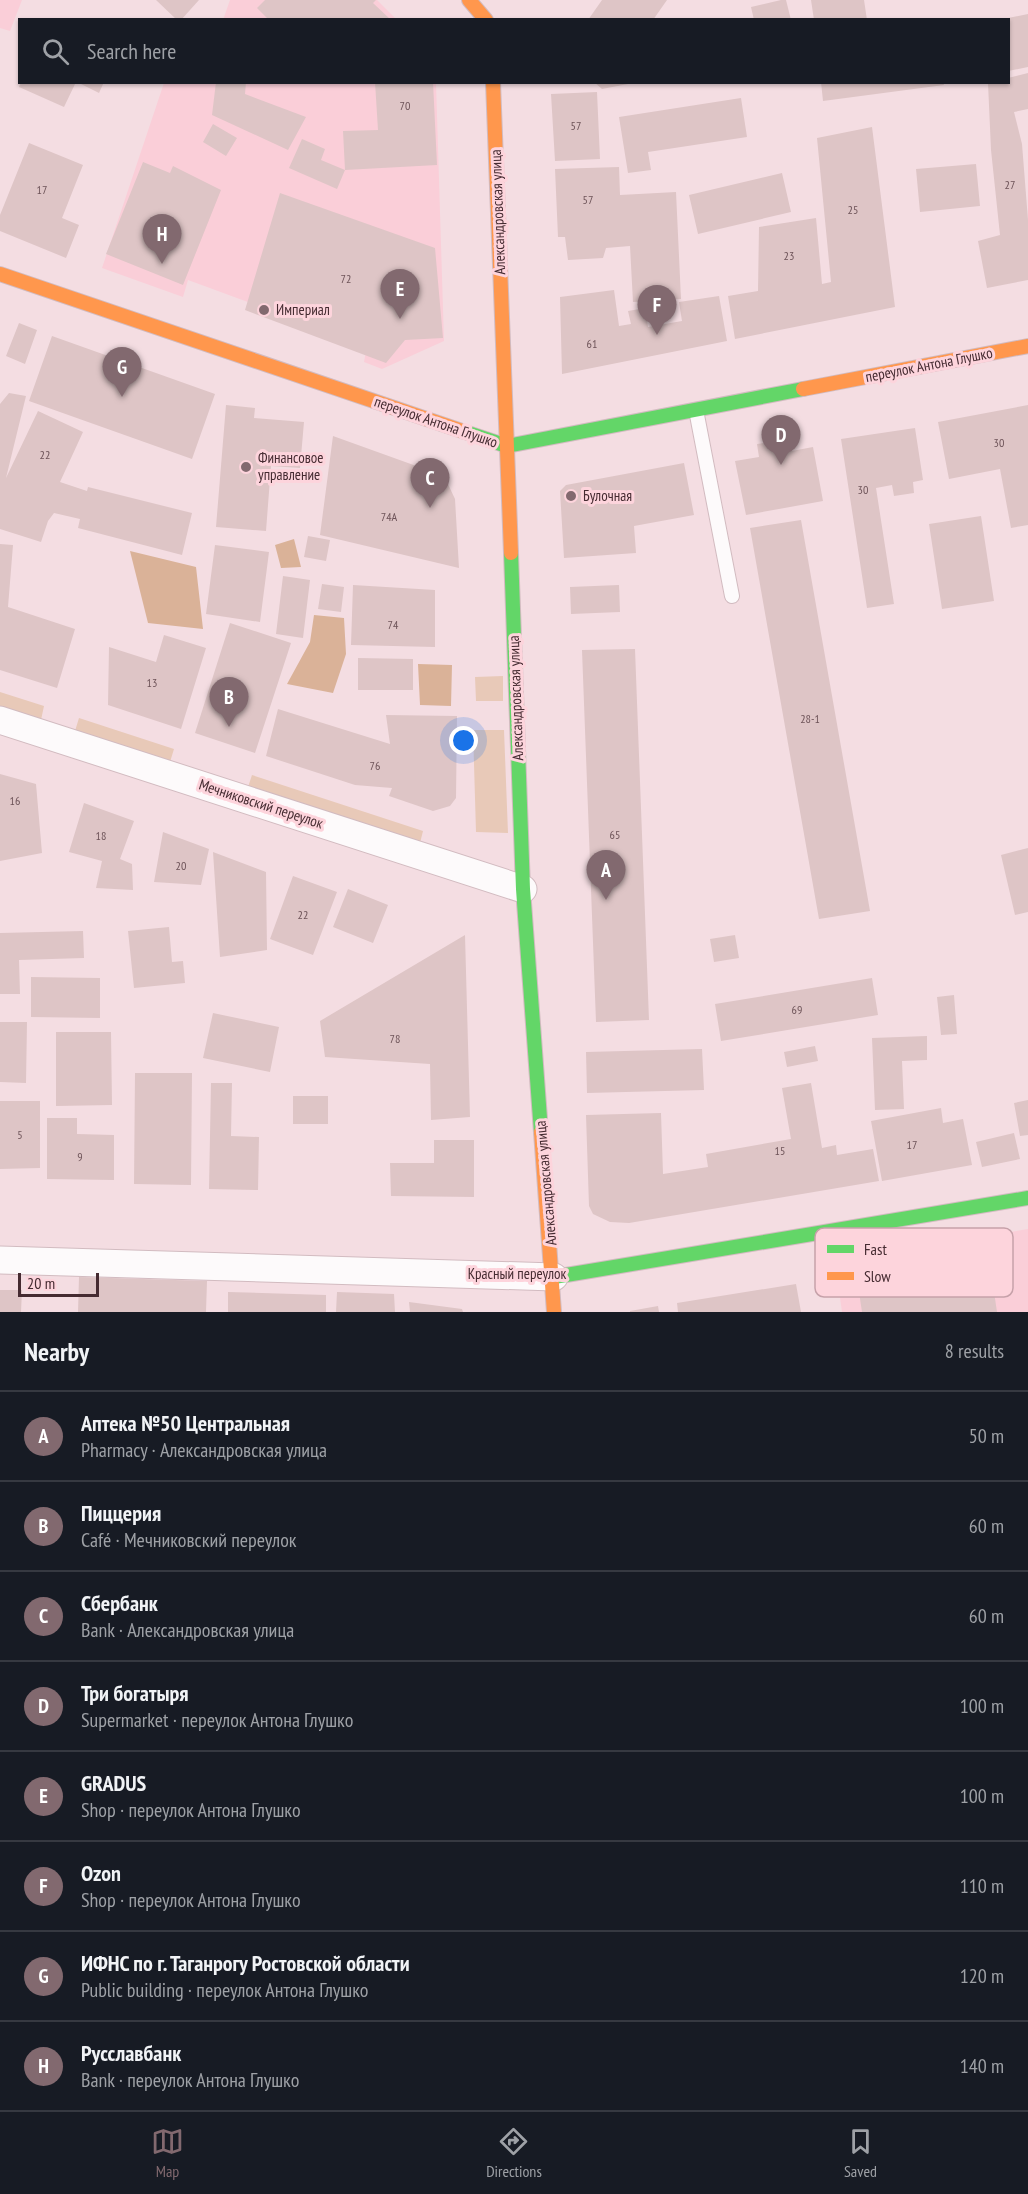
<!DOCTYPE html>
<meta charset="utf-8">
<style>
:root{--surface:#171b24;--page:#242831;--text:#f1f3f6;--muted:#9ea1a6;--line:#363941;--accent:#82696f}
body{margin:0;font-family:"PT Sans Narrow",sans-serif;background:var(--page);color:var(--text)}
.scale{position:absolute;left:18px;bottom:15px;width:81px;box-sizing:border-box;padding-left:6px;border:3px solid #452b31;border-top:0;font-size:16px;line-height:21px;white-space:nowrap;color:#452b31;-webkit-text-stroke:4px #fdd4dc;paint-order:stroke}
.you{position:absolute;left:464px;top:741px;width:21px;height:21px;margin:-15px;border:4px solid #fff;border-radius:50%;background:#1a73e8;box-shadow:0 0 0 9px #1a73e833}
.badge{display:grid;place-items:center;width:39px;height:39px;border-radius:50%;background:var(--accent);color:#fff;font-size:20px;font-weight:700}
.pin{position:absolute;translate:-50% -50px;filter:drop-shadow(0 2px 3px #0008)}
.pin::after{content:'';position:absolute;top:32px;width:21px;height:18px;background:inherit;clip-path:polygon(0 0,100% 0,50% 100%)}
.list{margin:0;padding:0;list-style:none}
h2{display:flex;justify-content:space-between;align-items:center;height:78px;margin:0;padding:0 24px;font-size:26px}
h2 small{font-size:20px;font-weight:400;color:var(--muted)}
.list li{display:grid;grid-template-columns:39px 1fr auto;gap:18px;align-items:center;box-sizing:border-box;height:90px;padding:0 24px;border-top:2px solid var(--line)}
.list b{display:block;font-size:22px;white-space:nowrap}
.list p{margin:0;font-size:20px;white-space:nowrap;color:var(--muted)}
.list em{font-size:20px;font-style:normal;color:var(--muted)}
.icon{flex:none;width:33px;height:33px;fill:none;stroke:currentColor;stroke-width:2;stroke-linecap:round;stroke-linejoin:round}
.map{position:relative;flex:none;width:1028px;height:1312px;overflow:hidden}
.search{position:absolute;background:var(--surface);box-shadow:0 2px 4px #0004;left:18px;right:18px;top:18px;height:66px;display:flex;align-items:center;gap:15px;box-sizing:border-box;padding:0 21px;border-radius:0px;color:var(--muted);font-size:22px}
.sheet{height:798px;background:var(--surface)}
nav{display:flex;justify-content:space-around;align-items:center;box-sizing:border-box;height:84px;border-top:2px solid var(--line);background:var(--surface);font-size:16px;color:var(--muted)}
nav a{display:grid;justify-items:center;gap:3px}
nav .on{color:var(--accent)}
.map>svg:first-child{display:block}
.built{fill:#faced8}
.green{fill:#e8c9b8}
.forest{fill:#dab298}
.building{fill:#dec5c6}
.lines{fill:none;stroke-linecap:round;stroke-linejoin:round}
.lane-casing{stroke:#d2bbc0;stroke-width:16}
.street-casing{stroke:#d2bbc0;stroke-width:29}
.fast-casing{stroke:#d2bbc0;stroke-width:16}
.slow-casing{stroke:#d2bbc0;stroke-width:16}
.lane{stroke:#fdfafb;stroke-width:14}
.street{stroke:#fdfafb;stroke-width:27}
.fast{stroke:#63d668;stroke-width:14}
.slow{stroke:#ff974d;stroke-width:14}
.poi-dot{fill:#82696f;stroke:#fdd4dc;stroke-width:2}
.labels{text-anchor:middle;stroke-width:6;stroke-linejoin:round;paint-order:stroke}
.number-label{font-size:12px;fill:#6d5358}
.street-label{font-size:15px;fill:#452b31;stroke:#fdd4dc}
.poi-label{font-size:15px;fill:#452b31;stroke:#fdd4dc;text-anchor:start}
.key{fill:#fdd4dc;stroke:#c6a1a9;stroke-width:1.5}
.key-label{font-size:16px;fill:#452b31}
</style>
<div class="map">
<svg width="1028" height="1312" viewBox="0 0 1028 1312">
<rect width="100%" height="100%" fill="#f4dde2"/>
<!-- built -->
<path class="built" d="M0,0H22L10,31L0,28Z
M230,0H377L396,19L223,20Z
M164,83H436L444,341L382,369L364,362L367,346L188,280L183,297L102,268Z
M1028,1229V1312H842L835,1262Z"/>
<!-- green -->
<path class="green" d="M503,676V701H476L475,677Z
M0,692L44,706L41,720L0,707Z
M79,718L174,749L170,762L75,731Z
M473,730H504L508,833L476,832Z
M252,775L423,831L420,843L248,787Z"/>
<!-- forest -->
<path class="forest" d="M294,539L301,567L281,568L275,545Z
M130,551L196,567L203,629L148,623Z
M314,615L344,618L346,654L333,693L287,684L310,642Z
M418,664L452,665L451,706L420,705Z"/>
<!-- building -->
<path class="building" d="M156,0H199L181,20H177Z
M265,0H376L373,3L391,20H269L257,8Z
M602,0H667L653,20H588Z
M781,0H786L791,20H754L751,7Z
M811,0H864L867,20H814Z
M1028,14V67L1008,71V18Z
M1028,73V109L1014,112L1022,144L1028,220V280L987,288L978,241L1000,235L991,150L988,83L1008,82V78Z
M21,82H76L64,107L19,87Z
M77,82H104L99,93Z
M216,82H246L245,94L306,117L288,150L212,115Z
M375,82H433L437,165L345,170L337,189L289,168L302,139L325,149L321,160L345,170L343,131L378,130Z
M594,82H628V84L602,89Z
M821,82H943L944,85L823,101Z
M597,92L600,159L555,161L551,94Z
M741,98L747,137L648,152L651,170L628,173L619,117Z
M213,124L237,138L226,156L203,142Z
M872,127L895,307L735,339L728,296L758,291L759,227L816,218L822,284L831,282L817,138Z
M29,143L83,165L62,218L79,225L66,258L0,231V215Z
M143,162L170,173L173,166L221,190L183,285L106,254Z
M976,164L980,206L920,212L916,169Z
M619,167L620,195L676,192L681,299L633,302L630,246L606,248L603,258L568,260L565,237H558L555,169Z
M782,173L791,212L698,234L689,195Z
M280,193L435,248L443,338L405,340L386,363L245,310Z
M614,290L619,326L631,324L628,311L645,308L648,327L682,321L679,302L719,296L727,341L562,374L560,297Z
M19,323L37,330L25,364L6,356Z
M52,336L215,394L192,459L29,401Z
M9,393L26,396L6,478L38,411L83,432L60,482L87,491L88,487L192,513L182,555L78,528L80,519L54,513L48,521L41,542L0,529V404Z
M226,405L255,408L254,418L304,422L300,468L271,466L266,531L216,527Z
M1028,405V525L1011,528L1000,469L949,479L938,422Z
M915,428L923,480L913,482L914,493L894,496L892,485L876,488L894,604L867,608L841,439Z
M333,436L433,472L447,482L455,499L459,568L320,535Z
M789,439L792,451L813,447L823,501L746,515L735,461L759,457L757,444Z
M684,463L694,515L634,526L636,553L564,558L560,491L566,485Z
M981,516L994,601L942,609L929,524Z
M801,520L870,911L819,919L750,528Z
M308,536L330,540L326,561L304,557Z
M0,544L13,545L8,607L75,629L57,688L0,670Z
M215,545L269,552L260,622L206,614Z
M283,576L310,580L303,638L276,634Z
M322,584L344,587L341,612L318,609Z
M353,585L435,590V647L351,645Z
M619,585L620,612L571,614L570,587Z
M230,623L291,643L255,753L195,733Z
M164,635L206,648L181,729L108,705L109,647L156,662Z
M635,649L649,1020L596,1022L582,650Z
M358,658L413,659V690H358Z
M278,709L390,744L386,715L457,716L456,798L450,806L433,811L389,796L392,788L355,785L266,756Z
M0,774L36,784L42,853L0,861Z
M84,803L134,821L120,859L132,864L133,890L96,888L102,861L69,852Z
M163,832L209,849L201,885L154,882Z
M1028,848V912L1015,915L1001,855Z
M213,852L266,872L267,950L220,957Z
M293,876L337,892L313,955L270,939Z
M348,889L388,905L373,943L333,927Z
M169,927L172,962L183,961L185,983L134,988L128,931Z
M83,931L84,958L19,960L20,994H0V933Z
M465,935L470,1117L431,1120L430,1064L325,1057L320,1021Z
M735,935L739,958L714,962L710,939Z
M31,977L100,978V1018L31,1017Z
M872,978L878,1015L721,1041L715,1004Z
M954,995L957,1034L941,1035L937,997Z
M213,1013L279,1027L270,1072L203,1058Z
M0,1022H27L26,1083L0,1082Z
M56,1032H111L112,1105L56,1106Z
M927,1036V1060L902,1061L904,1109L875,1110L872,1038Z
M815,1046L818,1061L787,1067L784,1052Z
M702,1049L704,1090L587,1093L586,1052Z
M135,1073H192L191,1185L134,1184Z
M211,1083H232L231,1136L259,1137L258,1190L209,1189Z
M811,1083L822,1148L836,1145L837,1155L873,1149L879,1181L629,1223L610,1222L593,1214L589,1206L586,1115L661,1113L663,1174L708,1167L706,1154L791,1139L782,1088Z
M293,1096H328V1124H293Z
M1028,1100V1135L1020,1136L1014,1103Z
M0,1101H40V1168L0,1169Z
M941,1108L943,1123L963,1119L972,1165L882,1181L871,1121Z
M47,1118H77V1134L114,1135V1180L47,1179Z
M1014,1133L1020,1159L982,1167L976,1142Z
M434,1140H474V1197L391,1196L390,1163H434Z
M988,1251L997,1312H862L856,1272Z
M79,1277L207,1281L206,1312H78Z
M796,1284L801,1312H678L677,1303Z
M0,1290H22L21,1312H0Z
M228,1292L326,1295V1312H228Z
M337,1292L394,1294L395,1312H336Z
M409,1302L462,1309L463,1312H410Z
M658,1306L659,1312H630V1311Z"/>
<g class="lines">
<defs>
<path id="lane" d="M696,410L732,596"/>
<path id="street" d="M0,720L523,889
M0,1260L554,1277"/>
<path id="fast" d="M465,432L507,446L803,389
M511,553L523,889L541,1132
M554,1277L1028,1198"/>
<path id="slow" d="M469,0L486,20
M493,82L511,553
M0,274L465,432
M803,389L1028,346
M541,1132L554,1312"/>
</defs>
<!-- lane casing -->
<use href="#lane" class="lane-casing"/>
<!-- street casing -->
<use href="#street" class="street-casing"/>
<!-- fast casing -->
<use href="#fast" class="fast-casing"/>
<!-- slow casing -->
<use href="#slow" class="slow-casing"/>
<!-- lane -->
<use href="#lane" class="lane"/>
<!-- street -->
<use href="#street" class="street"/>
<!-- fast -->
<use href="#fast" class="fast"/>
<!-- slow -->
<use href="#slow" class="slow"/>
</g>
<!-- markers -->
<g class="poi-dot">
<circle cx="264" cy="310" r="6"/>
<circle cx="246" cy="467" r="6"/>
<circle cx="571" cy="496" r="6"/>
</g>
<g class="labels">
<!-- number labels -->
<g class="number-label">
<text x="405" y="110">70</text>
<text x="576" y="130">57</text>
<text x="1010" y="189">27</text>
<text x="42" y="194">17</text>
<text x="588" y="204">57</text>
<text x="853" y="214">25</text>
<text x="789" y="260">23</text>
<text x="346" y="283">72</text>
<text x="592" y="348">61</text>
<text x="999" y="447">30</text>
<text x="45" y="459">22</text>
<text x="863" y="494">30</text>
<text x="389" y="521">74А</text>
<text x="393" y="629">74</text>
<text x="152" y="687">13</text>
<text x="810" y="723">28-1</text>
<text x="375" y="770">76</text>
<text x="15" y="805">16</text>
<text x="615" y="839">65</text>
<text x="101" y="840">18</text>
<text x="181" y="870">20</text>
<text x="303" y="919">22</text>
<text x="797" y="1014">69</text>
<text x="395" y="1043">78</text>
<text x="20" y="1139">5</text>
<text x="912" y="1149">17</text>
<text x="780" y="1155">15</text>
<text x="80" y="1161">9</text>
</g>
<!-- street labels -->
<g class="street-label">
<text transform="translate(498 212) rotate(-92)" y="5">Александровская улица</text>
<text transform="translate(929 365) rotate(-11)" y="5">переулок Антона Глушко</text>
<text transform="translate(436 422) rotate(19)" y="5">переулок Антона Глушко</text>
<text transform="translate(516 698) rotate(-92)" y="5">Александровская улица</text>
<text transform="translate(261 804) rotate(18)" y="5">Мечниковский переулок</text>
<text transform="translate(546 1183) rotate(-95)" y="5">Александровская улица</text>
<text x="517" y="1279">Красный переулок</text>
</g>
<!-- poi labels -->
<g class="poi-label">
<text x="276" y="315">Империал</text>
<text x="258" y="463">Финансовое<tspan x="258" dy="17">управление</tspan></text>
<text x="583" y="501">Булочная</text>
</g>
</g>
<!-- legend -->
<rect x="815" y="1228" width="198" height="69" rx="9" class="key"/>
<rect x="827" y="1245" width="27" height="8" fill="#63d668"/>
<rect x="827" y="1272" width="27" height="8" fill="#ff974d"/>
<g class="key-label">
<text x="864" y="1255">Fast</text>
<text x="864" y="1282">Slow</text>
</g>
</svg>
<div class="scale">20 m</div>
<div class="you"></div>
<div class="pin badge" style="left:606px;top:900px">A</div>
<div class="pin badge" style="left:229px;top:727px">B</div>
<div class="pin badge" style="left:430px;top:508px">C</div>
<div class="pin badge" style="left:781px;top:465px">D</div>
<div class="pin badge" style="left:400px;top:319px">E</div>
<div class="pin badge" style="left:657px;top:335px">F</div>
<div class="pin badge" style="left:122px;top:397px">G</div>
<div class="pin badge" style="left:162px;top:264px">H</div>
<div class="search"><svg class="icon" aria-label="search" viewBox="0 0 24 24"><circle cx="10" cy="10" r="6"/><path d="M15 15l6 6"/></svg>Search here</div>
</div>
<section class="sheet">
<h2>Nearby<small>8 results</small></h2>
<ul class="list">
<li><span class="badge">A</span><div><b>Аптека №50 Центральная</b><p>Pharmacy · Александровская улица</p></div><em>50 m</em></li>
<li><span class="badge">B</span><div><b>Пиццерия</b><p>Café · Мечниковский переулок</p></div><em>60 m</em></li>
<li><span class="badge">C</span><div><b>Сбербанк</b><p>Bank · Александровская улица</p></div><em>60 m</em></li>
<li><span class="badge">D</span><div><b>Три богатыря</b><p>Supermarket · переулок Антона Глушко</p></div><em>100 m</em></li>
<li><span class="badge">E</span><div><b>GRADUS</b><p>Shop · переулок Антона Глушко</p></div><em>100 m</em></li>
<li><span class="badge">F</span><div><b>Ozon</b><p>Shop · переулок Антона Глушко</p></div><em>110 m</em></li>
<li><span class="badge">G</span><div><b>ИФНС по г. Таганрогу Ростовской области</b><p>Public building · переулок Антона Глушко</p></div><em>120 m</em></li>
<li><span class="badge">H</span><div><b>Русславбанк</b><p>Bank · переулок Антона Глушко</p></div><em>140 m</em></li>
</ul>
</section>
<nav>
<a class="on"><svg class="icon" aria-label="map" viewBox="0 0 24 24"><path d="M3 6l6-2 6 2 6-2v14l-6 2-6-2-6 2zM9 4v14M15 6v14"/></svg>Map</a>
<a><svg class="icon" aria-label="directions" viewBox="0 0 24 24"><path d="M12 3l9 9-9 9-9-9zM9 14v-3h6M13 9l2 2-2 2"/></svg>Directions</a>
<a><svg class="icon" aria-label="saved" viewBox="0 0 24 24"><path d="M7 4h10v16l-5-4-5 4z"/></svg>Saved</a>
</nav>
